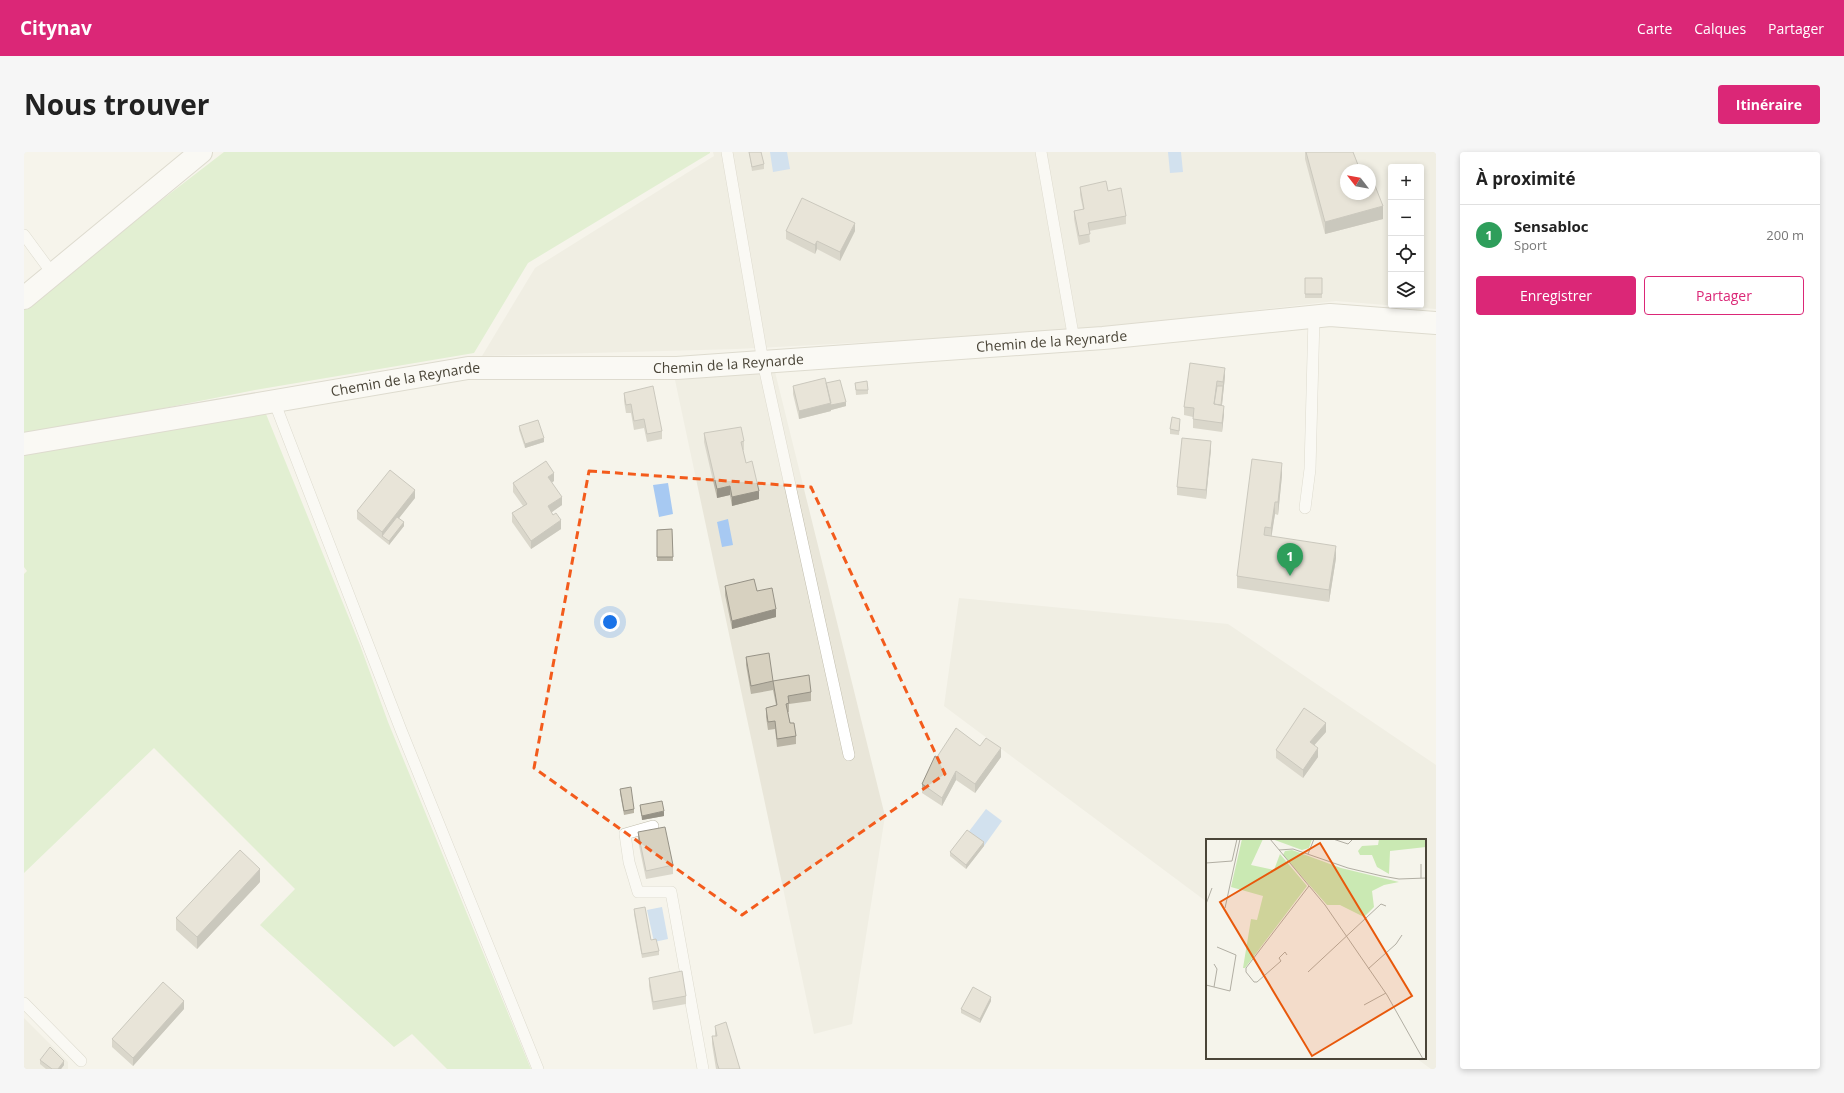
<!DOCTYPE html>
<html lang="fr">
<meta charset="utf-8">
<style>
:root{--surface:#fff;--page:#f6f6f6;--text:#222;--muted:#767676;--line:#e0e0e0;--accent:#db2777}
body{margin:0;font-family:"Open Sans",sans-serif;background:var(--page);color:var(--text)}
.controls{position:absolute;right:12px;top:12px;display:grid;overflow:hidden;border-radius:4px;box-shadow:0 2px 6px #0003}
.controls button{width:36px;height:36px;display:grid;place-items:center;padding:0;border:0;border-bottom:1px solid var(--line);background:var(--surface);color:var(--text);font:20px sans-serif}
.compass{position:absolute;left:1316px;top:12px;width:36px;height:36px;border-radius:50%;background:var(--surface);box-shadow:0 2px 6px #0003;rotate:301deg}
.you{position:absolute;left:586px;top:470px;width:14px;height:14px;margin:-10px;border:3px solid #fff;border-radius:50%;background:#1a73e8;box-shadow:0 0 0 6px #1a73e833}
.badge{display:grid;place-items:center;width:26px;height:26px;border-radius:50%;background:var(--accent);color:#fff;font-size:13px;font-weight:700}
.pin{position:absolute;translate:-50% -33px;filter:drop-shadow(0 1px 2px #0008)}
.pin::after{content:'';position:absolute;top:21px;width:14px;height:12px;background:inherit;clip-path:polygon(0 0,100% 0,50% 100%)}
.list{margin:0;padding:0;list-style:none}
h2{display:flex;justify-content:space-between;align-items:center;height:52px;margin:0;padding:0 16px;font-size:17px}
h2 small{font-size:13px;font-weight:400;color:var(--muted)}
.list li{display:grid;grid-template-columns:26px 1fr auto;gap:12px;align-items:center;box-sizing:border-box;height:60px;padding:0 16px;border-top:1px solid var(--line)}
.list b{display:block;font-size:15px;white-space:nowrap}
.list p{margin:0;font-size:13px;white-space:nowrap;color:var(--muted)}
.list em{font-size:13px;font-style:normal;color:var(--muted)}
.actions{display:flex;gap:8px;padding:12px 16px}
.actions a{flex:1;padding:9px 0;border:1px solid var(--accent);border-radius:4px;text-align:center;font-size:14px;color:var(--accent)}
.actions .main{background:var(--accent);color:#fff}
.icon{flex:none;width:22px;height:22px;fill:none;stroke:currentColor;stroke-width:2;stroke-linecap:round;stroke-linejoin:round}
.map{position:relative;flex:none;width:1412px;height:917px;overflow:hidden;border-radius:4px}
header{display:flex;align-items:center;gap:24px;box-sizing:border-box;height:56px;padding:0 20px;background:var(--accent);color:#fff}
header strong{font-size:19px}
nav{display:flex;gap:22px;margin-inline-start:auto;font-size:14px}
.intro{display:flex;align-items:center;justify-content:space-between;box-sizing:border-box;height:96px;padding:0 24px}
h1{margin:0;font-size:28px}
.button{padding:10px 18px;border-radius:4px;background:var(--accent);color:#fff;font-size:14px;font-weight:700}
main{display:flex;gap:24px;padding:0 24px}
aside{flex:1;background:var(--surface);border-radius:4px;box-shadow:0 2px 6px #0003}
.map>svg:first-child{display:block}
.residential{fill:#e9e6d9;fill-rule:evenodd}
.green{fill:#cae9b3}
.water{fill:#a7c9f2}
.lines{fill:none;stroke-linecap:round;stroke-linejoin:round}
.lane-casing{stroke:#c1bdad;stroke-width:12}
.street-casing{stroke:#c1bdad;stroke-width:24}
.lane{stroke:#fff;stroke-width:11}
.street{stroke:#fff;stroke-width:22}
.wall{fill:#b9b4a5}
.shaded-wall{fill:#969286}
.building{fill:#d7d1c0;stroke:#969286}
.marked{fill:none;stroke:#f35b1c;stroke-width:3;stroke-dasharray:8 5;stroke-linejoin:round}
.labels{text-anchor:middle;stroke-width:4;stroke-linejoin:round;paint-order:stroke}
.street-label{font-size:14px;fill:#4a4538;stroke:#fff}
.inset-road{fill:none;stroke:#b1aea3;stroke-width:1}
.view{fill:#e8590c;fill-opacity:0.15;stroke:#e8590c;stroke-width:2}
.inset-edge{fill:none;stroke:#4a4538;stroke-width:2}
</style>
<header>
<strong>Citynav</strong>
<nav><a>Carte</a><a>Calques</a><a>Partager</a></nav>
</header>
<div class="intro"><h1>Nous trouver</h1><a class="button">Itinéraire</a></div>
<main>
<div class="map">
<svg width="1412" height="917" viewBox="0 0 1412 917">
<rect width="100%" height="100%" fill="#f5f4eb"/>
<!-- residential -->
<path class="residential" d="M689,0H1412V157L1312,149L1038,180L713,197L458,204L511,116L690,4ZM1367,15H1397V153H1367ZM1322,18H1346V42H1322Z
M751,220L861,664L828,872L790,882L651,228Z
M935,446L1204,472L1412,613V917H1407L1392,906H1401V688H1183V750L920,554Z
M0,866L44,910V917H0Z"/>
<!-- green -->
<path class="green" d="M200,0H686V1L504,111L450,201L231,238L0,284V158L35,127Z
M242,262L336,493L364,570L507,917H423L388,882L370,895L236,773L271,737L130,596L0,721V422L3,419L0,415V303Z"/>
<!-- water -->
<path class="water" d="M746,0H763L766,17L749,20Z
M1144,0H1157L1159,20L1146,21Z
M644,331L649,362L635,365L629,333Z
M704,367L709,393L698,395L693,370Z
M962,657L978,669L960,694L943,682Z
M638,755L644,787L630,790L623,758Z"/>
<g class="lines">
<defs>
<path id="lane" d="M703,0L739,210L825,603
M1017,0L1050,188
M0,83L28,121
M250,249L377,578L514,917
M1281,356L1286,317L1290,165
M629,674L601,682L605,710L614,740H647L679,917
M0,851L57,909"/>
<g id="street">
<path d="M0,146L177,0"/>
<path id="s1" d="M0,292L444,216H653L1079,186L1306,163L1412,171"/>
</g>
</defs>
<!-- lane casing -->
<use href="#lane" class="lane-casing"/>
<!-- street casing -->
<use href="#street" class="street-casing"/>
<!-- lane -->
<use href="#lane" class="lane"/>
<!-- street -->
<use href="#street" class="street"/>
</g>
<!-- wall -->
<path class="wall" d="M725,0H737L740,12V17L728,19Z
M1281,0H1329L1336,18L1359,67L1301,82L1281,7Z
M1056,35L1084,39L1102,64V72L1065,79L1066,90L1055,93L1050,67V59L1059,57L1056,43Z
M762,79H831L816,109L793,97L791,102L762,87Z
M1281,126H1298V146H1281Z
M1166,211L1201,224L1198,253L1200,262L1198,280L1169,276V265L1160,263V255Z
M802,231L822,254L807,258V259L775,267L769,242V234Z
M831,231L844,238V242L832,243Z
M600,241L638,279V287L623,290L620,276L610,278L607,261H602L600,249Z
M1156,271L1155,283L1146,282V277Z
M495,274L520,290L501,296L495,278Z
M680,281L720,289V298H719L722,311L735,347L708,354L706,343L693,346L680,290Z
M1187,297L1182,347L1153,343V335Z
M1258,323L1254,363L1251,362L1247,384L1312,406L1305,450L1213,436V424Z
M530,329L528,330L538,353L527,360L537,377L507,397L488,370V361L499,354L489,340V331Z
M391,346L375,366L380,374L365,393L333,367V359Z
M648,377L649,409H633V378Z
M701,434L733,439L752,465L708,477L701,443Z
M722,505L749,529V538L727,542L722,513Z
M749,529L787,540V549L765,552V560H764L766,571L772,584V592L753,595L751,577L744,578L742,565V556L752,553L749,538Z
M1302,580L1290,593L1294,605L1279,626L1252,606V598Z
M956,594L977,605L951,641L932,628L918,654L898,641V632L913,605Z
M596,637L610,657V661L600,663L596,641Z
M616,653L640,664L618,668L616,657Z
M614,680L649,713V722L622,727L614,689Z
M960,694L942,717L926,704V700Z
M236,730L173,797L152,778V766Z
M610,757L627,788L635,799V803L618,806L610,762Z
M625,826L662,844V852L629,858L625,834Z
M967,849L956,871L937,861V857Z
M160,857L109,914L88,895V887Z
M691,874L716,917H692L688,892V884H691Z
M16,908L40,913L37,917H22L16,912Z"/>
<!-- shaded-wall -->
<path class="shaded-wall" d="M1359,54V67L1301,82V70Z
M831,71V79L816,109V100Z
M793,89V97L791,102V93Z
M1201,216V224L1197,262L1199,230Z
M822,250V254L807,258V259L775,267V259L807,251Z
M1200,254V262L1198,280V271Z
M520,286V290L501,296V292Z
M1187,289V297L1182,347V338Z
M1258,311V323L1254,363V350Z
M530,321V329L524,333V325Z
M706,334V343L693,346V337Z
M391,338V346L360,385L358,384V380Z
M735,339V347L708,354V345Z
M538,345V353L524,363V354Z
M1251,350V362L1247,388V376Z
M537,368V377L507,397V389Z
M380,370V374L365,393V389Z
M1312,394V406L1305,450V438Z
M752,457V465L708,477V469Z
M1302,571V580L1286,598V590Z
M977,596V605L951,641V632Z
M1294,596V605L1279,626V618Z
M932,619V628L918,654V646Z
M640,659V664L618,668V664Z
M960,690V694L942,717V713Z
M236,717V730L173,797V785Z
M967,845V849L956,871V867Z
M160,849V857L109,914V906Z
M40,909V913L37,917H34Z"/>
<!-- building -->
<path class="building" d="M725,0H737L740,12L728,15Z
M1282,0H1329L1336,18H1322V42H1346V21L1359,54L1301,70Z
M1082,29L1084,39L1097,36L1102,64L1064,71L1066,82L1055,84L1050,59L1060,57L1056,35Z
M778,46L831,71L816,100L793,89L791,93L762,79Z
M1281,126H1298V142H1281Z
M1166,211L1201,216L1199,230L1193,229L1190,252L1200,254L1198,271L1169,267L1170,256L1160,255Z
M801,226L807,251L775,259L769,234Z
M816,228L822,250L807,253L802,231Z
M843,229L844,238H832L831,231Z
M629,234L638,279L623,282L620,267L610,269L607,252L602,253L600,241Z
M1193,234H1199L1197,253L1190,252Z
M1148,265L1156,267L1155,279L1146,277Z
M514,268L520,286L501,292L495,274Z
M717,275L720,289L717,290L722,311L728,309L735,339L708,345L706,334L693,337L680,281Z
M1158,286L1187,289L1182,338L1153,335Z
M1228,307L1258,311L1254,350H1251L1247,376L1241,375L1240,383L1312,394L1305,438L1213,424Z
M522,309L530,321L524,325L538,345L524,354L529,363L532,361L537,368L507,389L488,361L503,352L489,331Z
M366,318L391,338L358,380L333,359Z
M373,365L380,370L365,389L358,384Z
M648,377L649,405H633V378Z
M730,427L733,439L748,436L752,457L708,469L701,434Z
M745,501L749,529L727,534L722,505Z
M785,523L787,540L764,544L765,551L762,552L766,571H770L772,584L753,587L751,569L744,570L742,556L753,553L749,529Z
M1280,556L1302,571L1286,590L1294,596L1279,618L1252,598Z
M932,576L956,594L962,586L977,596L951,632L932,619L918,646L898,632L911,604L913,605Z
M607,635L610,657L600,659L596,637Z
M638,649L640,659L618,664L616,653Z
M641,675L649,713L622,719L614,680Z
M943,678L960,690L942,713L926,700Z
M216,698L236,717L173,785L152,766Z
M621,755L627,788L632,787L635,799L618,802L610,757Z
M658,819L662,844L629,850L625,826Z
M139,830L160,849L109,906L88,887Z
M949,835L967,845L956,867L937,857Z
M702,870L716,917H695L693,911L688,884H693L691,874Z
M26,895L40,909L34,917H28L16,908Z"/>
<!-- marked area -->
<path d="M0 0H1412V917H0ZM565,319L787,335L921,622L718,763L510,616Z" fill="#f5f4eb" fill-opacity=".55" fill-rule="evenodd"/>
<path class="marked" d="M565,319L787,335L921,622L718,763L510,616Z"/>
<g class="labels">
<!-- street labels -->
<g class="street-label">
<text dy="5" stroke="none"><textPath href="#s1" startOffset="1035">Chemin de la Reynarde</textPath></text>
<text dy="5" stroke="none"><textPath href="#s1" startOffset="711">Chemin de la Reynarde</textPath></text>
<text dy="5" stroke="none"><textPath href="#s1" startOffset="387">Chemin de la Reynarde</textPath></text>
</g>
</g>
<!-- overview -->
<g transform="translate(1182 687)">
<rect width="220" height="220" fill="#f5f4eb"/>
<path d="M36,0H57L45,26L68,31L74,15L101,47L39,129H37L45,80L51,81L57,57L25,48ZM66,0H106L103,9L96,11ZM173,0H220V8L184,12L183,35L171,28L166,16H154L152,12L156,7L172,6ZM86,11L135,29L193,43L178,46L166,52L168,68L158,78L134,66H121L77,16L79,12Z" fill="#cae9b3"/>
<path class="inset-road" d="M64,0L119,66L181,156L217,220M127,0L142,5L147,0M73,11L87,10L142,29L176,37L193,40L220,39M102,15L108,0M0,24L26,22L31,0M215,39V25M0,65L6,49M19,69L34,0M81,116L79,113L73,119L75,122L51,143H48L40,133V129L103,47M162,130L190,105L196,96M102,133L175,65L180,67M0,146L24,152L30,116L11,108M8,148L11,130L8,125M158,166L180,154"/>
<path class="view" d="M114,4L206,157L106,217L14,63Z"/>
<rect width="220" height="220" class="inset-edge"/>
</g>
</svg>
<div class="controls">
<button>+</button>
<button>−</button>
<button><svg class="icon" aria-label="locate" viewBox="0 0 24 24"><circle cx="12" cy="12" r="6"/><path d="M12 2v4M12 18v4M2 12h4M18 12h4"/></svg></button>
<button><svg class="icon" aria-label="layers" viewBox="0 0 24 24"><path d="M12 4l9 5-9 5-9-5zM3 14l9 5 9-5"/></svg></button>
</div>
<svg class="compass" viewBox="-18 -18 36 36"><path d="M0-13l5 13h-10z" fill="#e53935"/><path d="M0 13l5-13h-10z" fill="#767676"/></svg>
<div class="you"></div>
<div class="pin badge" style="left:1266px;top:424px;background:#2e9e5b">1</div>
</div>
<aside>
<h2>À proximité<small></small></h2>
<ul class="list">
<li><span class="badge" style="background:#2e9e5b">1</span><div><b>Sensabloc</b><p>Sport</p></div><em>200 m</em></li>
</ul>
<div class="actions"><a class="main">Enregistrer</a><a>Partager</a></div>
</aside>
</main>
